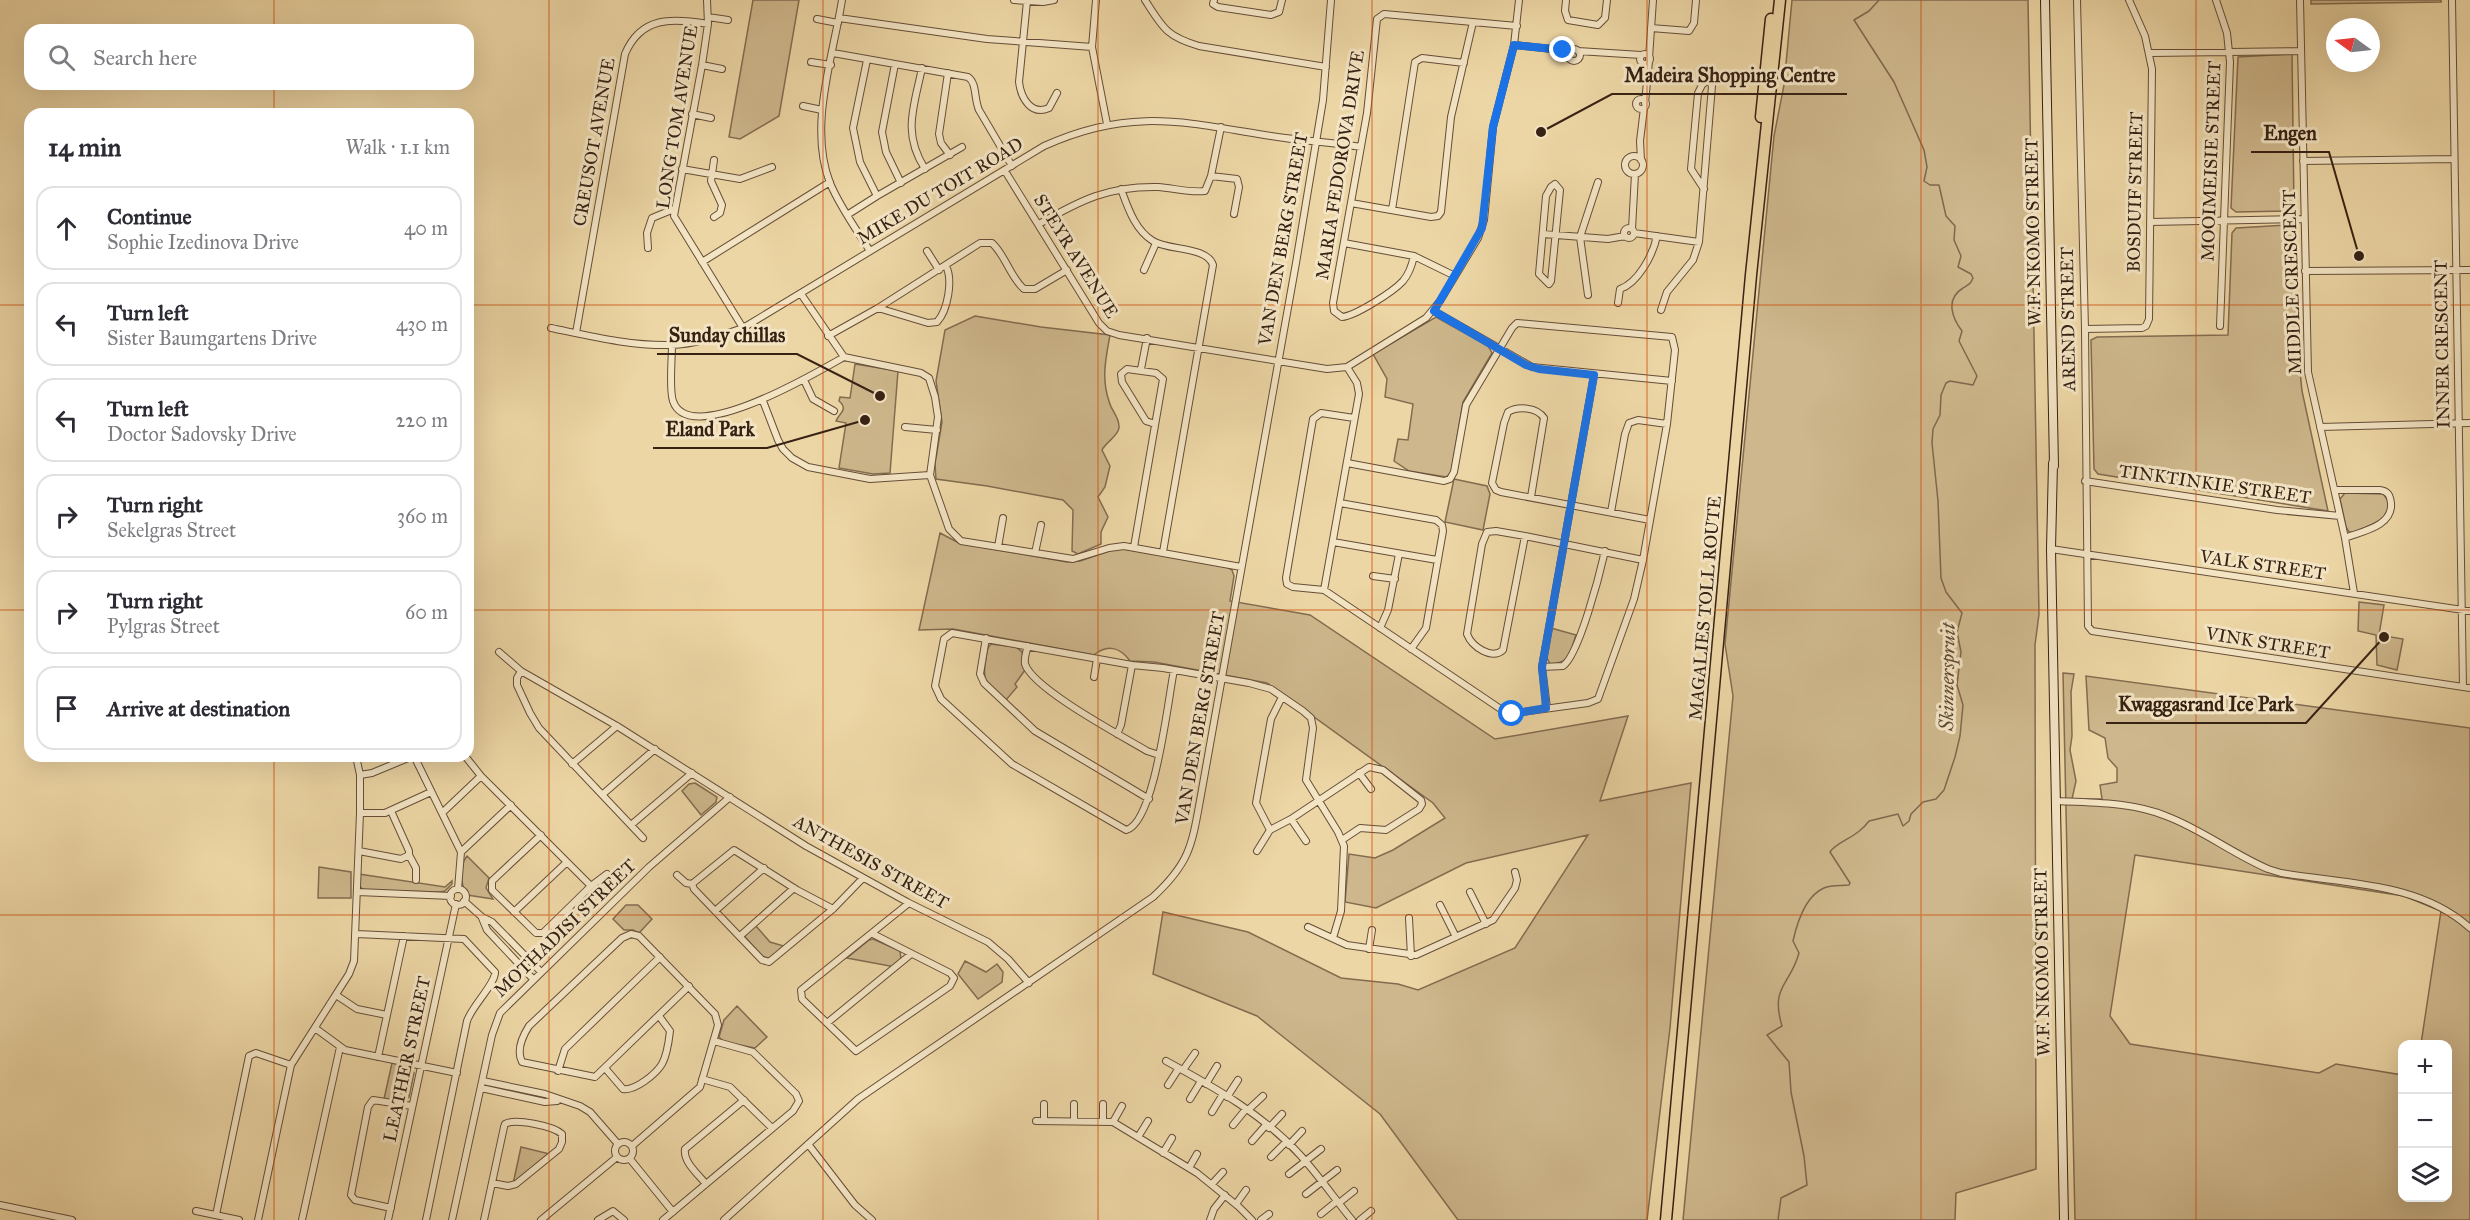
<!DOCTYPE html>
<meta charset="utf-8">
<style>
:root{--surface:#fff;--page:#f7f7f7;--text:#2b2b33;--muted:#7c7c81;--line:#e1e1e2}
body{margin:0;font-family:"IM FELL Great Primer",serif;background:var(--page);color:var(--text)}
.controls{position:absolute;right:18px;bottom:18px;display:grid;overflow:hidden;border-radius:12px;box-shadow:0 6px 24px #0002}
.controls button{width:54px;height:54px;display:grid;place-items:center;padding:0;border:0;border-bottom:2px solid var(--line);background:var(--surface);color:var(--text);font:30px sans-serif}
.compass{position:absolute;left:2326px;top:18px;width:54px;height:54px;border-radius:50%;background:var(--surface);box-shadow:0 6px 24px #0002;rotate:285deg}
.stop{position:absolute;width:18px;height:18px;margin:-14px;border:4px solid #1a73e8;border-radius:50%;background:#fff}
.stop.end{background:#1a73e8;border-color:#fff;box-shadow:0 2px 6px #0008}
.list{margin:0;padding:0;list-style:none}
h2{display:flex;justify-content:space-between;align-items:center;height:78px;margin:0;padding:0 24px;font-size:26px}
h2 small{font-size:20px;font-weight:400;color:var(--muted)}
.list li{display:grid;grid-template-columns:39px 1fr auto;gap:18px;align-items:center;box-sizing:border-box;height:84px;margin:0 12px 12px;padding:0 12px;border:2px solid var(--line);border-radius:18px}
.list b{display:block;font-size:22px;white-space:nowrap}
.list p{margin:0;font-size:20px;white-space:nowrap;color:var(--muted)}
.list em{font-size:20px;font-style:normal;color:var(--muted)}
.icon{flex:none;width:33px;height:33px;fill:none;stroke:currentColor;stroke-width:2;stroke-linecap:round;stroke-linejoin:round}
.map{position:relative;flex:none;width:2470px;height:1220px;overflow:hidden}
.search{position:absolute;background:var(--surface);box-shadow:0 6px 24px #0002;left:24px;top:24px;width:450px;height:66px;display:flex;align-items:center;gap:15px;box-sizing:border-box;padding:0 21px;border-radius:18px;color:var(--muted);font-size:22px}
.panel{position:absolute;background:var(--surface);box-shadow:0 6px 24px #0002;left:24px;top:108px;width:450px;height:654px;border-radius:18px}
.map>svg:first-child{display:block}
.green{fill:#ceb78c;stroke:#826c50;stroke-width:1.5;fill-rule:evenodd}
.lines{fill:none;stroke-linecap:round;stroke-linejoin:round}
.stream{stroke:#7f684d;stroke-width:1.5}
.street-casing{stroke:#644e38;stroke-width:8}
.secondary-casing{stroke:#362113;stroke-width:10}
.highway-casing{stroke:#362113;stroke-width:13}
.street{stroke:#f3e4c4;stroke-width:6}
.secondary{stroke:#f3e4c4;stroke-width:8}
.highway{stroke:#edd6a5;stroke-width:10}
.route{stroke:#1a73e8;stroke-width:8}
.grid{fill:none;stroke:#cd510d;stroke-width:1.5;stroke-opacity:0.55}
.labels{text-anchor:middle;stroke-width:6;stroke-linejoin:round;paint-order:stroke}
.street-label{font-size:18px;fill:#362113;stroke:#f3e4c4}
.water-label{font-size:20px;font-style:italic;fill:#604b35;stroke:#f3e4c4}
.leader{fill:none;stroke:#362113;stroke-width:2}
.callout-dot{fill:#362113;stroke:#f3e4c4;stroke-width:2}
.callout-label{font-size:20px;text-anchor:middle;font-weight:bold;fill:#362113;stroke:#f3e4c4;stroke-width:6;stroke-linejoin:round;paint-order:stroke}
</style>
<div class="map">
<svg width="2470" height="1220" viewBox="0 0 2470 1220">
<rect width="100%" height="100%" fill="#edd6a5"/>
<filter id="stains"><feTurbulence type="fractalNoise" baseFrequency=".00333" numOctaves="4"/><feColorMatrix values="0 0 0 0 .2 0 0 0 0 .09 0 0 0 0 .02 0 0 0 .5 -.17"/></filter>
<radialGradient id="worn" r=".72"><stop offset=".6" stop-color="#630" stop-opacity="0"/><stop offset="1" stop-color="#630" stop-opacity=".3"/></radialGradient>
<!-- green -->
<path class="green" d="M753,0H799L779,116L740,139L729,137Z
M1792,0H2028L2039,614L2035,645L2036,1169L1956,1193L1955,1220H1683L1733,696L1725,644L1774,136L1784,85Z
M2311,0H2441V2L2311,4Z
M2292,54L2294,207L2289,211L2236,212L2231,208L2238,57Z
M2287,225L2294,232L2296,332L2302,391L2328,511L2098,474L2094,469L2091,340L2097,337L2228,335L2232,233L2236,228Z
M975,316L1041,327L1110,335C1106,358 1101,378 1109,401C1111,411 1120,417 1119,428C1118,436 1106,442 1102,450L1110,466L1105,487L1098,497L1108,517L1101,532V544L1078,554L1072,551L1073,510L1063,500L987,486L936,479L935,464L942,422L936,381L945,330Z
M1436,317L1488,346L1492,353L1463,402L1451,473L1446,477L1409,471L1394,461L1398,439L1408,440L1413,404L1385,397L1387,379L1373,354Z
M855,364L898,371L890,473L873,474L839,468L846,423L836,421C839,413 849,410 839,401L840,397L850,398Z
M1454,479L1487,486L1490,494L1483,530L1445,522Z
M2345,493L2383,494C2403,516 2369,526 2353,532H2349L2346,527L2340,499Z
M940,533L959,543L1067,562L1080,561L1118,548L1225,566L1232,570L1234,576L1230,601L1310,615L1495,739L1628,716L1600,801L1691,783L1670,1028L1647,1220H1458L1380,1114L1257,1016L1153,974L1163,912L1248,932L1341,978L1398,984L1418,990L1515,948L1588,835L1466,863L1376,908L1345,902L1349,854L1375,858L1393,850L1445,818L1433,803L1267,683L1154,662L1130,661C1120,647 1107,644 1094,655L953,629L919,630Z
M2359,602L2384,605L2379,635L2403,639L2397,670L2377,665L2376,635L2358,631Z
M1551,628L1576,635C1570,652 1571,663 1550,664L1546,656Z
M991,644L1016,647L1022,652L1025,670L1015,684L1017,687L1006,700C988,683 981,684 986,658C987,651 987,648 991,644Z
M2063,673L2074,674L2071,692L2072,736L2070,750L2076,781L2072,799H2102L2100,785L2117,782V768L2108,758L2105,738L2089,730L2086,676L2470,728V1220H2075ZM2135,855L2404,896L2441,911L2421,1044H2448V1198H2402V1075L2336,1064L2319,1073L2130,1044L2110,1016Z
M695,783L717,797L716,802L701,815L682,791L689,784Z
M467,856L489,878L486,888L493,899L467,895C460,884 459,866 467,856Z
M319,867L351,872V898H318Z
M359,874L445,887L452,881V884L445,891L440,892L364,890L359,886Z
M626,905H638L652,919L639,933L633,930H624L613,919Z
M755,925L770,942L787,947L771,959L762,956L745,937L746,934Z
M873,939L900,951L901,960L895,967L847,958L869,940Z
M965,961L986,972L997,964L1003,972L1002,982L978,999L958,974Z
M737,1006L767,1037L755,1048L724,1042L719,1037L724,1020Z
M392,1063L409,1066L414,1073L409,1097L403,1102L384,1099Z
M521,1147L550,1154L513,1184Z"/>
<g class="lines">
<!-- stream -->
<path class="stream" d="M1778,1220L1781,1198L1807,1185L1804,1156L1791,1092L1789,1062L1767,1035L1782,1026C1770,986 1790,986 1799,953L1793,941C1797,923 1805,896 1824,888C1831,885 1842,886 1849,885L1850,883L1830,852C1837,841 1857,838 1869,821L1898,814L1903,826L1909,821L1911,814L1923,802L1936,799L1944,790L1955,757L1960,736L1963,705L1957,685L1961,652L1957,632L1962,613L1946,592L1941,578L1938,501L1932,443L1933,429L1940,415L1941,395L1946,383L1950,381L1973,385L1977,376L1959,341L1962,331C1952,318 1945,299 1963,288C1969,284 1970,285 1973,278L1971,274L1958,267L1961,256L1954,240L1955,226L1946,216L1939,185H1930L1924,181L1927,167L1924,150L1894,82L1854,20L1869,11L1879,0"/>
<defs>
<path id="street" d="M707,0L708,24L702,65L674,216L743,328
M842,0C833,57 808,127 830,183C840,207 856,229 870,251
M1014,0L1043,2L1054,0
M1096,0L1092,47L1107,124
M1145,0C1163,28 1166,36 1199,46L1326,67
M1214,0L1213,4L1218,7L1271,15L1279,12L1282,0
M1566,0L1565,11L1568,20L1598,25L1605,18L1607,0
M2077,0L2085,329L2088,626L2092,631L2470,688
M2216,0L2227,33L2230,62L2220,326
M2300,0L2308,372L2345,538L2354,593
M2452,0L2463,687
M1027,1L1019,82C1021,98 1031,116 1049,108L1057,93
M708,17L728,20
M839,18L987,39L1092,47
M817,19L838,23
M1651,28L1689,31L1694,23L1696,0
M1514,45L1570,51
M1568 55a6 6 0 1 1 12 0a6 6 0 1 1-12 0Z
M1578,51L1641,55
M833,53L968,77C977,83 974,99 979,110L1012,166
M2150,53L2301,51
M1640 59a5 5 0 1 1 10 0a5 5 0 1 1-10 0Z
M1649,58L1653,0
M867,60L853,128L860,162L877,196
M811,62L831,65
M895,64L882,132L886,152L901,183
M702,65L722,69
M922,68C914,107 902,133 925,169
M948,73L939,134L941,143L950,155
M1636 104a5 5 0 1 1 10 0a5 5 0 1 1-10 0Z
M1645,103L1649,61
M803,106L822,110
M692,114L711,118
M1625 165a9 9 0 1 1 18 0a9 9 0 1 1-18 0Z
M1641,160L1640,141L1644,108
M2303,161L2454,159
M682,169L740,179L772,167
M1005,171L1099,323L1107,331L1119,335L1327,369L1347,367L1426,318L1440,301L1478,238L1484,220L1493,127L1514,45L1519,0
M1211,176L1237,179L1239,187L1234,214
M1555,184L1560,190L1551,281L1549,284L1539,274L1546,196L1551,187Z
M1121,189C1128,208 1135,230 1153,241C1169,251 1207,246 1213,265L1163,552
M1351,203L1431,217L1438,216L1441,212L1451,117L1473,22
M1392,210L1415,62L1422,58L1464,63
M847,215L877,196L962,147
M714,217L720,213L722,205L711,181L714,160
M2150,222L2304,219
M1039,224C1081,200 1108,186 1158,187C1173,188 1190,193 1205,191L1211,176L1221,127
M1624 233a5 5 0 1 1 10 0a5 5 0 1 1-10 0Z
M1632,229L1635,174
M1634,233L1699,242
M1543,234L1608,239L1625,236
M1344,243L1414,256L1455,276
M648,248L647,233L652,218L674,209
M927,251L939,270
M1414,256C1412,265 1409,274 1403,281C1393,292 1355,316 1342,317L1334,311L1333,303L1367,113L1377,19L1384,14L1517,26
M702,262L830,182
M1144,270L1156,243
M2305,271L2470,270
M801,294L844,357L921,373L929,378L935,397L938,417L930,475L949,529L961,541L1073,559L1109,548L1124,546L1241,567
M1588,295L1580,237L1598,182
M1618,303L1620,289C1638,283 1653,255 1657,236
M878,308L928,323L937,322C948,310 953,280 946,266
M1661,310L1667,292L1693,260L1699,242L1712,86L1709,79L1702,85L1698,93L1691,169L1704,189
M1434,311L1532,367L1672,381
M551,328C590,336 630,346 671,345C696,344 719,336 743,328L1044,146C1130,107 1183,122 1271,136C1301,141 1331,142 1361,147
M2085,329L2142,328L2146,326L2149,319L2152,69L2145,36L2129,0
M576,333L625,54C641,16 672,18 708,24
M828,336L878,308L980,243H992C1006,256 1010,277 1024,289H1035L1067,270
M672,345C672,358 669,390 673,401C689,449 819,371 844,357
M1141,369L1147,338
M804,380L813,399L834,411
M763,401L778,440L783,449L792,458L808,467L870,479L930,475
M905,427L937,430
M2320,427L2470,423
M1347,463L1444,481L1450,479L1454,472L1466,405L1512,328L1517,323L1672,337L1675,350L1667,424L1643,560L1634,599L1598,699L1588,703L1508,714L1324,590L1293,587L1287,584L1286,578L1313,419L1321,413L1354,418
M2085,481L2277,510L2340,516
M2335,490H2380C2388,491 2390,495 2391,503C2393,526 2363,531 2345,538
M1531,497L1544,418C1537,407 1518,406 1508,412L1504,423L1492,483L1496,490L1501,492L1650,520
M1340,503L1436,520L1442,525L1443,531L1426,628L1411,649
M1611,512L1625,434L1629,423L1638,420L1667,424
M1525,536L1503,650C1492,660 1472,647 1467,634L1482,544L1487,532L1496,531L1525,536L1643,560
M1333,542L1437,560
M998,547L1003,518
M1134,547L1163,379L1156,373L1127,369L1121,374L1122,382L1146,421L1155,424
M2051,549L2470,611
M1035,553L1041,525
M1373,576L1395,579
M1324,590L1359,394L1357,383L1347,367
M1380,628L1388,610L1399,554
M986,638L980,674L984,683L1035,731L1149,799
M1028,646C1026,652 1024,658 1025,664C1033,689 1122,736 1147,751L1159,755
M499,652L521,671L617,726L806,846L909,903L988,942L1008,959L1029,983
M1542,667L1563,666C1579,655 1600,573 1605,551
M1174,670C1168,699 1155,823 1126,830L1012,764L941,699L935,686L944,639L952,633L1132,665L1163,668L1249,683L1271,689L1303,711L1311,718L1313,728L1306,780L1338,832L1344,846L1341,911L1333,938
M521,671L517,678V685L530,713L539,728L643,838
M1094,677L1097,659
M1547,708L1542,667L1594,375
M1117,734L1121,725L1132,665
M414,756L461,852L458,889
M465,756L481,776L591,886
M572,764L617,726
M1359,773L1371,789
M360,775L372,773L413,756
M603,794L655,749
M2057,801C2094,803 2132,802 2166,816C2201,829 2233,854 2268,869L2281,873C2345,884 2419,882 2470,928
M360,813H385L431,792
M442,813L481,776
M1291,819L1306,841
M631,825L692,773
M1270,830L1256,803L1271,719L1282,697
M541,835L492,881V890L536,933H543L591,886L607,874
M359,851L401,859L409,855V851L391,811
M1257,851L1270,830L1291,819L1369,767L1383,770L1421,800L1422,804L1419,809L1386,830L1360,828L1342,840
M461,852L511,805
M409,855L416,868V880
M677,875L686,883L692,884
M450 897a8 8 0 1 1 16 0a8 8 0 1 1-16 0Z
M358,892L451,896
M1470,892L1486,924
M464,901L482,917L492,922L541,972
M1440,905L1456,937
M833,909L797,890L734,850L692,884L694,889L762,960L769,962L833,909L863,878
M715,911L764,868
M514,912L567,862
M482,918L487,930L533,979
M1409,918L1411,956
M1308,927L1347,945L1416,955L1493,920L1515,888L1517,880L1515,872
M357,934L464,939L495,972C496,983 472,1006 467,1021L426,1220
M873,934L950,973L954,978L950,986L856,1051L802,999L801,990L909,903
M740,936L794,888
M1369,949L1372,930
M336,995L357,1009L387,1015
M827,1023L910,955
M315,1028L345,1050L457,1073
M378,1057L404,936
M1166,1061C1214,1087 1264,1115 1301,1156C1319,1176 1335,1199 1352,1220
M605,1068L623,1089C635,1091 656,1074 662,1064C667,1055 669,1040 670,1031L659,1016
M1183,1070L1195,1053
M558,1071L565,1049L660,957
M702,1079L730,1087L772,1128
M483,1081L545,1094L580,1106L590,1112L618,1144
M1206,1084L1217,1066
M1168,1085L1179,1068
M481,1088L545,1102L557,1101
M1227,1097L1238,1080
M1190,1099L1201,1081
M1248,1110L1263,1096
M1212,1112L1223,1094
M1036,1121L1113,1122L1197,1173L1239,1207L1252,1220
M1044,1121V1104
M1074,1121V1104
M1103,1121V1104
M1113,1122L1122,1106
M1233,1125L1246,1109
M1269,1128L1282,1114
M1138,1137L1148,1121
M1252,1141L1266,1125
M615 1151a9 9 0 1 1 18 0a9 9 0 1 1-18 0Z
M808,1144L855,1205L872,1220
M1289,1145L1302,1131
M632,1146L700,1087L718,1025L715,1014L639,936L631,934L622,938L529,1026C522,1037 516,1050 522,1062L595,1077L689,986
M1163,1153L1172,1138
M1271,1157L1286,1142
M630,1159L673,1212
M1189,1168L1197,1154
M1289,1174L1321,1149
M706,1184C698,1174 683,1162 685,1149L744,1100
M1212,1184L1223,1172
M1306,1194L1337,1170
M1339,1203L1354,1191
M1236,1204L1246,1190
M0,1205L72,1220
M391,1208L355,1200L351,1195L368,1107L373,1100L412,1106
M196,1211L239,1220
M1321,1214L1337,1201
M216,1215L249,1056L256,1053L291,1065
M258,1220L291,1065L349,974L354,961L360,813V775L356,756
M302,1220L340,1047
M388,1220L456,904
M452,1220L492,1035L500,1013L649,867L730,797
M484,1220L504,1127L505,1124C515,1118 553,1126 562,1134V1142L559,1149L516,1184L508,1186L492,1183
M541,1220L617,1157
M598,1220L613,1211L624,1220
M663,1220L793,1111L799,1101L796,1094L753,1052L714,1041
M724,1220L858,1099L1153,897C1191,862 1192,844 1201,795L1296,263L1323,100L1331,0
M1210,1220L1214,1209L1225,1195
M1261,1220L1269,1214
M1360,1220L1371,1211"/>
<path id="secondary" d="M2045,0L2054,466
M2053,463L2051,549L2064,1220"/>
<path id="highway" d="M1761,117L1771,19
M1666,1220L1751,275L1780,0"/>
</defs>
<!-- street casing -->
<use href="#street" class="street-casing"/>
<!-- secondary casing -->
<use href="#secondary" class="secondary-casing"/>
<!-- highway casing -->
<use href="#highway" class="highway-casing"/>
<!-- street -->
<use href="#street" class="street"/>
<!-- secondary -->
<use href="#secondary" class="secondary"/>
<!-- highway -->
<use href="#highway" class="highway"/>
</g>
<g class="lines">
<!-- route -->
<path class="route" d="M1512,714L1546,708L1542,667L1594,375L1539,369L1526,365L1434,311L1482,228L1493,127L1514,45L1563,50"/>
</g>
<!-- grid -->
<path class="grid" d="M274,0V30M549,0V1220M823,0V1220M1098,0V1220M1372,0V1220M1647,0V1220M1921,0V1220M2196,0V1220M274,84V114M0,305H30M468,305H2470M0,610H30M468,610H2470M274,756V1220M0,915H2470"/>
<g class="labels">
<!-- street labels -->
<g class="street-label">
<text transform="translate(677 117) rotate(-81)" y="6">LONG TOM AVENUE</text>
<text transform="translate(594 142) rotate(-80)" y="6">CREUSOT AVENUE</text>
<text transform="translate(2211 161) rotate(-88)" y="6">MOOIMEISIE STREET</text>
<text transform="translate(1340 165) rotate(-81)" y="6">MARIA FEDOROVA DRIVE</text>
<text transform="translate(940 191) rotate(-31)" y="6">MIKE DU TOIT ROAD</text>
<text transform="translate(2135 192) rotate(-89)" y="6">BOSDUIF STREET</text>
<text transform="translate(2033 232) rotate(-91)" y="6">W.F. NKOMO STREET</text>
<text transform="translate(1283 239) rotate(-80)" y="6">VAN DEN BERG STREET</text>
<text transform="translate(1076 256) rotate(58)" y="6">STEYR AVENUE</text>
<text transform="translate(2292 282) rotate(-92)" y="6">MIDDLE CRESCENT</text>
<text transform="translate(2068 319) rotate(-91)" y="6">AREND STREET</text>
<text transform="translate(2442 344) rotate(-91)" y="6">INNER CRESCENT</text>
<text transform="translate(2215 484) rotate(8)" y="6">TINKTINKIE STREET</text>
<text transform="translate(2263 565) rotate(8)" y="6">VALK STREET</text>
<text transform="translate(1705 608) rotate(-85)" y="6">MAGALIES TOLL ROUTE</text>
<text transform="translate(2268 643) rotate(9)" y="6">VINK STREET</text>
<text transform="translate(1200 718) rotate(-80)" y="6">VAN DEN BERG STREET</text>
<text transform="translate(871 862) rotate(29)" y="6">ANTHESIS STREET</text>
<text transform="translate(565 928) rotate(-44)" y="6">MOTHADISI STREET</text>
<text transform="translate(2042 962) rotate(-91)" y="6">W.F. NKOMO STREET</text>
<text transform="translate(407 1059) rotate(-78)" y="6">LEATHER STREET</text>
</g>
<!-- water labels -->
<g class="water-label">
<text transform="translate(1947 677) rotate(-89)" y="7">Skinnerspruit</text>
</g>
</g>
<!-- callouts -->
<path class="leader" d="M1541 132L1612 94H1847M2359 256L2329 152H2251M880 396L797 354H657M865 420L767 448H653M2384 637L2306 723H2106"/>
<g class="callout-dot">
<circle cx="1541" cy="132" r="6"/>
<circle cx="2359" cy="256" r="6"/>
<circle cx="880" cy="396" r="6"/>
<circle cx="865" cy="420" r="6"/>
<circle cx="2384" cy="637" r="6"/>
</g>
<g class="callout-label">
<text x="1730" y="82">Madeira Shopping Centre</text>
<text x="2290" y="140">Engen</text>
<text x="727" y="342">Sunday chillas</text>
<text x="710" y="436">Eland Park</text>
<text x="2206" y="711">Kwaggasrand Ice Park</text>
</g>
<rect width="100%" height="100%" filter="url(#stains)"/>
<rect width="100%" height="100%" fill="url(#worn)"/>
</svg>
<div class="controls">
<button>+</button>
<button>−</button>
<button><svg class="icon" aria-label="layers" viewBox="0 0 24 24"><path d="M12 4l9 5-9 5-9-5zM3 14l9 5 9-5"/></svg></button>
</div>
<svg class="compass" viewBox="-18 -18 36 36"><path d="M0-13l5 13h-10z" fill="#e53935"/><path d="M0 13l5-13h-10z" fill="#7c7c81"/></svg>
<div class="stop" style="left:1512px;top:714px"></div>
<div class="stop end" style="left:1563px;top:50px"></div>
<div class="search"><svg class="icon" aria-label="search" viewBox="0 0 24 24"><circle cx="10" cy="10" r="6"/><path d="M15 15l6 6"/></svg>Search here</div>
<section class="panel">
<h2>14 min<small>Walk · 1.1 km</small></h2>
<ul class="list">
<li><svg class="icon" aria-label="ahead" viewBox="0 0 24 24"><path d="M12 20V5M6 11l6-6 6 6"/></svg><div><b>Continue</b><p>Sophie Izedinova Drive</p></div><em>40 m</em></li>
<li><svg class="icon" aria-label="left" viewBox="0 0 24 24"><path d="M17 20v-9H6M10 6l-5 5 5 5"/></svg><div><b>Turn left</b><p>Sister Baumgartens Drive</p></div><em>430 m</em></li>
<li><svg class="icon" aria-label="left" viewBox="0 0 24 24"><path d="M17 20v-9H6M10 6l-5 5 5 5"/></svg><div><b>Turn left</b><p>Doctor Sadovsky Drive</p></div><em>220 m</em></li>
<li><svg class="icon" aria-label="right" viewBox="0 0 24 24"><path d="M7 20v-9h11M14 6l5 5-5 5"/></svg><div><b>Turn right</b><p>Sekelgras Street</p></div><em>360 m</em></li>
<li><svg class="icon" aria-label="right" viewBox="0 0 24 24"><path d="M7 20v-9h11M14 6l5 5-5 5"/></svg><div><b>Turn right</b><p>Pylgras Street</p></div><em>60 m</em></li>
<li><svg class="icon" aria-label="arrive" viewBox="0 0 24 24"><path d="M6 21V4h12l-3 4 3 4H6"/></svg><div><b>Arrive at destination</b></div></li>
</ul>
</section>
</div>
